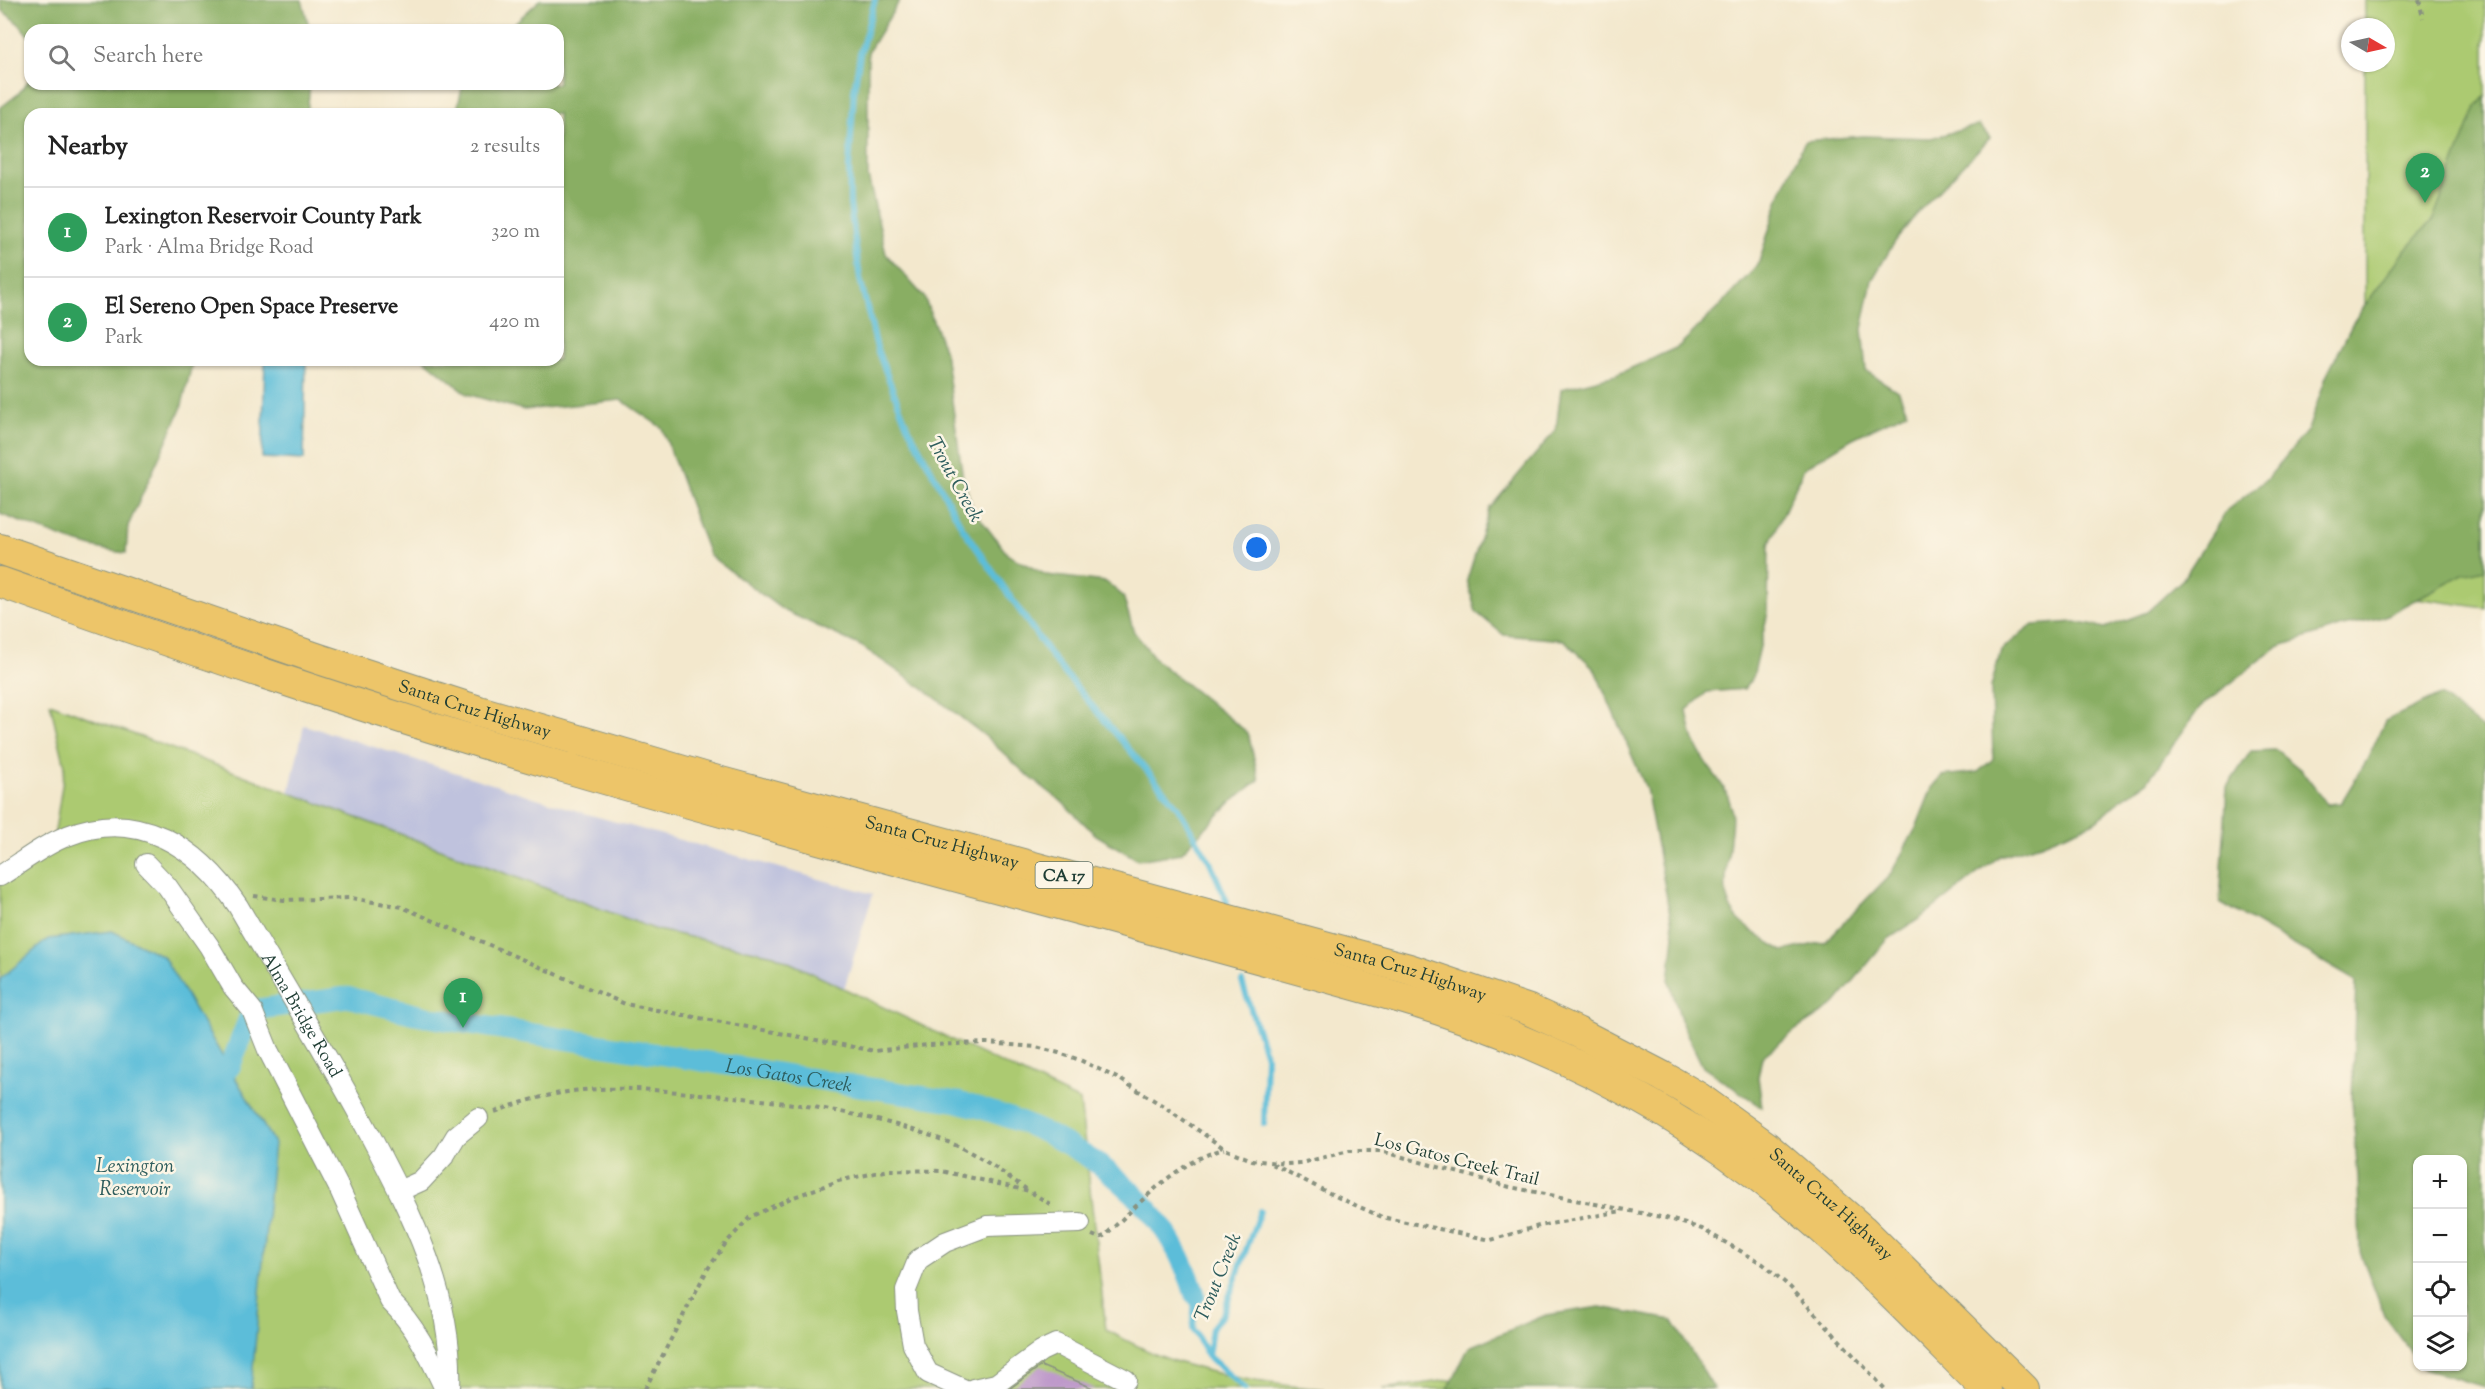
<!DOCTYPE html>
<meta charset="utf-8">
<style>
:root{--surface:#fff;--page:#f2f2f2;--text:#222;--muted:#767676;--line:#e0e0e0;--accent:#1a73e8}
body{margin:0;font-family:"Sorts Mill Goudy",serif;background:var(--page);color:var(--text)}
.controls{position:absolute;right:18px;bottom:18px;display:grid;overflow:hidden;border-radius:12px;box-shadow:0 2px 4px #0004}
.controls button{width:54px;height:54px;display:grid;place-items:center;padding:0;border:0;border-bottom:2px solid var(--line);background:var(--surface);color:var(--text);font:30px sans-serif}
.compass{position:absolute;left:2341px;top:18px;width:54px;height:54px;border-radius:50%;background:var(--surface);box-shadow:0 2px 4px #0004;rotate:99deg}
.you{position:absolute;left:1257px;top:548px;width:21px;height:21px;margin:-15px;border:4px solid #fff;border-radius:50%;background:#1a73e8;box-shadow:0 0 0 9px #1a73e833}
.badge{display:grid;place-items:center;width:39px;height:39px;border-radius:50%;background:var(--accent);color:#fff;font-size:20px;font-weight:700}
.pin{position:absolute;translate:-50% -50px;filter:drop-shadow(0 2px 3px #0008)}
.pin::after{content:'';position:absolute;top:32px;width:21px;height:18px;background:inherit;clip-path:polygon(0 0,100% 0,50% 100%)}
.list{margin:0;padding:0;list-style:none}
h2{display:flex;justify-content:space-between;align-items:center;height:78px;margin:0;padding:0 24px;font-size:26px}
h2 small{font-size:20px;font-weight:400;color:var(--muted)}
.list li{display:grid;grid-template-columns:39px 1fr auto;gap:18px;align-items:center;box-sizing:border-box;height:90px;padding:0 24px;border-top:2px solid var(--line)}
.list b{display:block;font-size:22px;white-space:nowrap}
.list p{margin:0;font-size:20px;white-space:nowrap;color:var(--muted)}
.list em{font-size:20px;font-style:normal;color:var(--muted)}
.icon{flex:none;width:33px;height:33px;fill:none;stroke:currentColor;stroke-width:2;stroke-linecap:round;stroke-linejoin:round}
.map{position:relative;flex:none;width:2485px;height:1389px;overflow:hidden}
.search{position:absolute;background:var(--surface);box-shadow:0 2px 4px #0004;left:24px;top:24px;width:540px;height:66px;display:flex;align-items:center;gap:15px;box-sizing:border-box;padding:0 21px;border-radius:18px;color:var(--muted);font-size:22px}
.panel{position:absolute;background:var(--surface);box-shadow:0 2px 4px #0004;left:24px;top:108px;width:540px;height:258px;border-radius:18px}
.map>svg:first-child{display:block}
.industrial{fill:#bfc2dd}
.green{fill:#acca71;stroke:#668452;stroke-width:1.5}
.forest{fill:#89ae63;stroke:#54764c;stroke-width:1.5}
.water{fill:#5bbdd9;stroke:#3d7d86;stroke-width:1.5}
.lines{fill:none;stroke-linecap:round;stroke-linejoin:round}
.stream{stroke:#5bbdd9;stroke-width:6}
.canal{stroke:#5bbdd9;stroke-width:21}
.building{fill:#be99ca}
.minor-casing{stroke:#899280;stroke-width:22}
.highway-casing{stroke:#899280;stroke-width:32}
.path{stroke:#899280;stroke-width:4;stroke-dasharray:4.5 4.5;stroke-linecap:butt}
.minor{stroke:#fff;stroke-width:20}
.highway{stroke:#edc569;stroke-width:30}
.labels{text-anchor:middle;stroke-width:5;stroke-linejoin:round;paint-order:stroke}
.shield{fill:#fcf5e5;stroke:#617469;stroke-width:1.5}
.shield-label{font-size:16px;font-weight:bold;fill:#1f3d34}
.street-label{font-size:18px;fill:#1f3d34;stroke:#fcf5e5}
.water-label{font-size:20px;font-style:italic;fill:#2e5d5d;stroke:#fcf5e5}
</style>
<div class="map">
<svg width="2485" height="1389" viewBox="0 0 2485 1389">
<rect width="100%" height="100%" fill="#fcf5e5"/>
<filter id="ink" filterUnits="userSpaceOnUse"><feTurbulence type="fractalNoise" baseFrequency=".0167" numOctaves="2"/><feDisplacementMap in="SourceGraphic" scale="12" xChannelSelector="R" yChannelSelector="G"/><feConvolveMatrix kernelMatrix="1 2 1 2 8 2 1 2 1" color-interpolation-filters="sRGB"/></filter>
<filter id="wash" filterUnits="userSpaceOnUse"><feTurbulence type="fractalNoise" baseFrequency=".008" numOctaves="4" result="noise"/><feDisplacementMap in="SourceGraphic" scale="24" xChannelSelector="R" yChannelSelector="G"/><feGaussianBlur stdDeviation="1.35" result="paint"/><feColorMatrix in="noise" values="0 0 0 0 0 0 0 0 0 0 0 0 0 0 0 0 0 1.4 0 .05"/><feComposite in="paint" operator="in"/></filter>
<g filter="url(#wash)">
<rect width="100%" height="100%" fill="#f3e8cd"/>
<!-- industrial -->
<path class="industrial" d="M304,725L591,815L873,894L826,1048L264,907Z"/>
<!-- green -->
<path class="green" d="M2365,0H2485V608L2332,586L2365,344V63H2386V27H2365Z
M50,703L657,930L774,955L1080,1101L1106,1330C1124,1339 1142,1349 1160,1356C1213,1376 1268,1385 1324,1389H0V884L54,837L65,766Z
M1479,1376L1487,1389H1382Z"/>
<!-- forest -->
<path class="forest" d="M0,0H302L310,30H30V38L20,25L2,10Z
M540,0H900L868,52V176L886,254L924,297L945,352L963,478L973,509L1008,555L1046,575L1106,582L1123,596L1134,632L1157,661L1248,733L1259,780L1230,803L1181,853L1138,860L1096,835L1061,801L1026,774L985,736L928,692L861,646L783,610L709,555L662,428L621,400L524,410L467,394L425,360H558V114H456L463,84H558V30H507Z
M30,79V84H310L307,114H30V360H193L181,409L128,526L126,553C83,549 41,529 0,514V108L18,94Z
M2485,96V569L2463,574L2383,617L2343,626L2277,647L2200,707L2147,782L2120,800L2097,821L2041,844L2000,856L1922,917L1888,939L1833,1006L1797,1029L1762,1057L1758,1077L1762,1107L1703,1067L1683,1026L1669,981L1674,935L1646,788L1594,668L1564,640L1504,635L1476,612L1467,580L1489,509L1556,430L1561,389L1616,375L1678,347L1717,309L1758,265L1780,195L1805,141L1862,136L1931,138L1979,125L1990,138L1918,212L1894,243L1872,280L1862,329L1866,371L1899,392L1907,412L1851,439L1804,468L1769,545L1768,612L1753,677L1744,689L1707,692L1687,710C1690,728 1693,743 1703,758C1711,772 1723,782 1728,797C1733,809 1732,826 1730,838C1729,856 1724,877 1726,894C1730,922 1761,938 1783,951L1825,942L1890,875L1916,828L1932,788L1942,776L1978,772L1993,759L1991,687L2001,650L2033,625L2075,622L2105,628L2147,612L2183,579L2227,510L2267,479L2308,430L2326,377L2354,321L2402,254L2433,219L2476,107Z
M2440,695L2485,731V1387L2424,1369L2422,1367L2462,1366V1160H2418L2417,1360L2384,1315L2360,1251L2358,1177L2352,1101L2356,981L2220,902L2227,787L2251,751L2276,750L2301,770L2327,804L2341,803L2367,760L2385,721Z
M1600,1307L1672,1320L1714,1389H1448L1469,1347L1546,1315Z"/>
<!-- water -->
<path class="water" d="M265,360H306L304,460L262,458Z
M112,931L163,956L274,1143L251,1389H0V979L48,939Z"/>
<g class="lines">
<!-- stream -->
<path class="stream" d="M875,0L860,54L854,91L849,167L850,204L860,279L878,352L906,423L962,527L1056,663L1177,806L1210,862L1227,902
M1242,982L1266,1056L1264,1124
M1195,1295L1193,1329L1208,1356L1245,1389
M1208,1356L1212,1328L1223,1314L1260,1211"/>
<!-- canal -->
<path class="canal" id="s1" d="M230,1067L252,1010L347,997L427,1017L958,1102C1060,1128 1164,1187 1195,1295"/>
</g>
<g id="blocks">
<!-- building -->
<path class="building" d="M1041,1366L1095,1389H1009Z"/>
</g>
</g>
<g filter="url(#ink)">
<use href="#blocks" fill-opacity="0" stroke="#899280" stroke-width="1.5"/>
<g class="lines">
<defs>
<g id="minor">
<path d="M146,864L167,886L209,946L233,987L252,1010L268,1050L340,1190L390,1301C416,1326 430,1357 445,1389"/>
<path id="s2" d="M0,876C21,863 43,845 67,836C138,807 198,847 238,906C282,982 329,1057 370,1135C412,1215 454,1296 450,1389"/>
<path d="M399,1191L421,1181L444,1156L456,1136L478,1118"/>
<path d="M963,1389L928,1373L913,1345L907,1311L906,1290L918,1260L945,1242L987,1226L1080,1223"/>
<path d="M973,1389L996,1384L1041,1351L1056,1344L1126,1380"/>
</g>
<g id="highway">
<path id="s3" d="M0,549L319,659L479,711L721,782L1409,969L1529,1010L1577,1032L1662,1076L1698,1097L1767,1147L1862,1229L2024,1389"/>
<path d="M0,582C183,647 366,710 553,764C836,847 1122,919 1405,999C1543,1040 1670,1104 1782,1195C1855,1254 1920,1323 1986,1389"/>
</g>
</defs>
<!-- minor casing -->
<use href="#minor" class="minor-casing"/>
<!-- highway casing -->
<use href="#highway" class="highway-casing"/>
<!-- path -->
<path class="path" d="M2419,0L2423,18
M254,896L284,900L351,898L402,907L625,1004L875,1051L928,1045L987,1043L1036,1047L1059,1053L1080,1060L1121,1080L1165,1107L1225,1149L1252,1160L1286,1164L1301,1163L1349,1151H1381L1510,1187L1666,1218L1702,1229L1763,1264L1790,1287L1885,1389
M495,1112C520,1102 546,1095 573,1091C615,1086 658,1090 700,1094C786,1101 872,1112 953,1144C979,1155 1003,1173 1026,1189
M1272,1164L1335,1196L1382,1217L1491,1240L1539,1226L1622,1211
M1092,1235L1099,1238L1104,1236C1141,1203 1175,1162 1224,1149
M645,1389L707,1270L726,1243L750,1217L791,1198L838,1181L889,1170L942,1171L1029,1191L1050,1204"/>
<!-- minor -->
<use href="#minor" class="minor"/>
<!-- highway -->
<use href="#highway" class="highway"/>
</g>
</g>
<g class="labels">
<!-- shield labels -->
<rect class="shield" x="1035.5" y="862" width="57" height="26" rx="4.5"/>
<g class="shield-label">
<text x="1064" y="881">CA 17</text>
</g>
<!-- street labels -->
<g class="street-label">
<text dy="6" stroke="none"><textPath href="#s3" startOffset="501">Santa Cruz Highway</textPath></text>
<text dy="6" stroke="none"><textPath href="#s3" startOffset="987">Santa Cruz Highway</textPath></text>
<text dy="6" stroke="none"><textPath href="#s3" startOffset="1473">Santa Cruz Highway</textPath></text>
<text dy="6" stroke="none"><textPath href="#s2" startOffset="406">Alma Bridge Road</textPath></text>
<text transform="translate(1457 1159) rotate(14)" y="6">Los Gatos Creek Trail</text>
<text dy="6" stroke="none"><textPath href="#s3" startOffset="1959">Santa Cruz Highway</textPath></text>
</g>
<!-- water labels -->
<g class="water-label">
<text transform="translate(956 479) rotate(61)" y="7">Trout Creek</text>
<text dy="7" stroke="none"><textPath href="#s1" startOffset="606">Los Gatos Creek</textPath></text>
<text x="135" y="1172">Lexington<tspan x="135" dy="23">Reservoir</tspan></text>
<text transform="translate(1217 1277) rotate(-68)" y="7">Trout Creek</text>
</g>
</g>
</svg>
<div class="controls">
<button>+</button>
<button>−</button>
<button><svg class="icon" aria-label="locate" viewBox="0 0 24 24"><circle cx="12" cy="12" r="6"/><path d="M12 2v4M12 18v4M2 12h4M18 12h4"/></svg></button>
<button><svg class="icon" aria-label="layers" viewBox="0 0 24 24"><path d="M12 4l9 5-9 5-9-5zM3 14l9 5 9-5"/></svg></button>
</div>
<svg class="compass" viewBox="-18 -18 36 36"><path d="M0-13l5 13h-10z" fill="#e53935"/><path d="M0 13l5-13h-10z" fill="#767676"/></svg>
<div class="you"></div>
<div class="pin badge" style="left:463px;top:1028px;background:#2e9e5b">1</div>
<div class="pin badge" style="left:2425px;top:203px;background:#2e9e5b">2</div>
<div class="search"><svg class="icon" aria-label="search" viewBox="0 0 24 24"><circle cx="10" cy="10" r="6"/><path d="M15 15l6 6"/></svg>Search here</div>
<section class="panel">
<h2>Nearby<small>2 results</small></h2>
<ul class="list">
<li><span class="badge" style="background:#2e9e5b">1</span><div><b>Lexington Reservoir County Park</b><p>Park · Alma Bridge Road</p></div><em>320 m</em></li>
<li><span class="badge" style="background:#2e9e5b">2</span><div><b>El Sereno Open Space Preserve</b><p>Park</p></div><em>420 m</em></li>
</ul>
</section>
</div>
